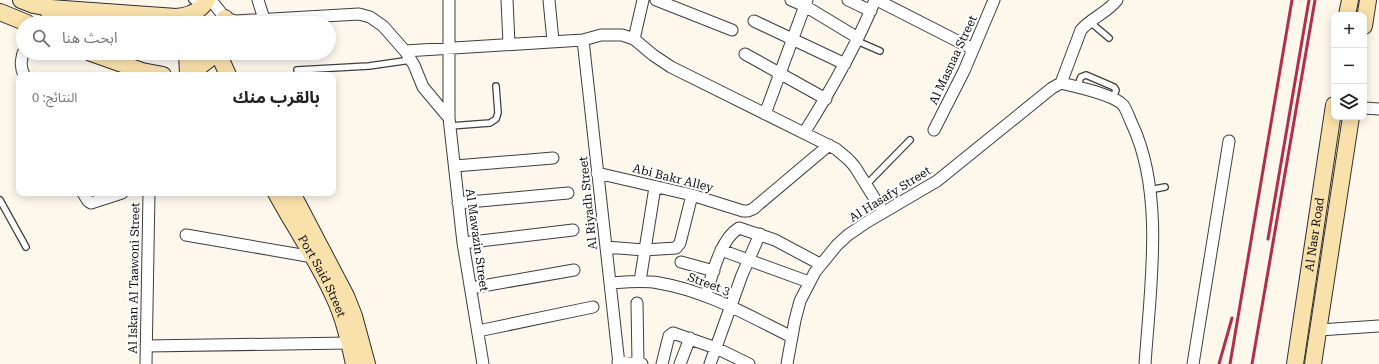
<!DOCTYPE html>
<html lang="ar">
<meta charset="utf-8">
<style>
:root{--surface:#fff;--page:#f6f6f6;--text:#222;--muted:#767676;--line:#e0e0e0}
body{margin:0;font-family:"Roboto Serif","Noto Sans Arabic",serif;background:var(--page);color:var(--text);direction:rtl}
.controls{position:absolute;right:12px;top:12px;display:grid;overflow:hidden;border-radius:8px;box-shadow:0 2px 10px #0003}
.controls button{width:36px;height:36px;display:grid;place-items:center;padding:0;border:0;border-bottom:1px solid var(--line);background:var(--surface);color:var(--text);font:20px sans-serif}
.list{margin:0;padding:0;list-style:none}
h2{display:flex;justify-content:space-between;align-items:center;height:52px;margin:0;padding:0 16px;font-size:17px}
h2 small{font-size:13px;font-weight:400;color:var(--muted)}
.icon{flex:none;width:22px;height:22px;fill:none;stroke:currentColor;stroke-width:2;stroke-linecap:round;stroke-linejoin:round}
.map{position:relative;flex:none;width:1379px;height:364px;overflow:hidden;direction:ltr}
.search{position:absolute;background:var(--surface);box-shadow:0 2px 10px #0003;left:16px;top:16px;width:320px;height:44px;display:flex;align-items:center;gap:10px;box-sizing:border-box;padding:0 14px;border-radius:22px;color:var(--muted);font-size:15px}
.panel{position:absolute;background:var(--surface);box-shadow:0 2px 10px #0003;left:16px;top:72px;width:320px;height:124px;border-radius:8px;direction:rtl}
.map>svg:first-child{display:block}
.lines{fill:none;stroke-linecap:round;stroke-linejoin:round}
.lane-casing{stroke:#3f3f3f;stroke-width:8}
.street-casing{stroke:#3f3f3f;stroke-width:13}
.secondary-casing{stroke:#2e2e2e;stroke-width:18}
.lane{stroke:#fff;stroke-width:5.5}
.street{stroke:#fff;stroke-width:11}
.secondary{stroke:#f9e1ab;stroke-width:16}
.rail{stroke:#b22e4f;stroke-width:3}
.labels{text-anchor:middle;stroke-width:4;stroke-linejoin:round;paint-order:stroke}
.street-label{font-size:12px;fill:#0c0c0c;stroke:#fff}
</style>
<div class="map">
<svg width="1379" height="364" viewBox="0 0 1379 364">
<rect width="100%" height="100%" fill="#fef7ec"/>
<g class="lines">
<defs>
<path id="lane" d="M192,0L200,6
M1090,22L1109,38
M857,41L880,51
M297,70L369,66L411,60
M1077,87L1081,77L1086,75L1114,87L1116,90L1113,98
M450,126L490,123L496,119L498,113L496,86
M866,185L910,140
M1149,190L1165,187
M0,200L26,247"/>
<path id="street" d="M211,0L225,18L236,21L359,14L370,17L383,26L405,51L414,65L423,87L449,118
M258,0L264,19
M449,0V118L463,243L483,364
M507,0L509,44
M549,0L553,41
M656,0L732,30
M791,0L805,6L858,38
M848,0L871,11
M877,0L973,49
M754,21L845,64
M634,39L643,0
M583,40L619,364
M405,51L583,40L601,35H622L634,39L653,55L671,67L836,149L849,160L855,167L883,212
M23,53C21,61 20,67 24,75
M745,54L826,99
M1061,83C1076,87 1113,94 1123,105C1127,110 1129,118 1132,124C1165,194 1150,289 1145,364
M1061,83L1081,30C1091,18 1107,13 1117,0
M1364,108L1379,109
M765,114L807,0
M934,130L964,71L994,0
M804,133C831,90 856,47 875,0
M455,166L553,158
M597,173L692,195L743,211H748L753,209L829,145
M83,193L88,201L91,203L122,193
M458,203L568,193
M186,235L313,257
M463,243L573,230
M606,247L644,250L676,248L680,243L692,195
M721,250L809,282
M681,262L714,271
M640,281L655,187
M610,283C626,282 643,280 659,283C707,291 749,316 792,337
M471,288L574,270
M706,295C712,276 720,239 739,228L775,240L820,264
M637,303L638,363
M1319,330L1379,326
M478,331L593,307
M146,346L349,343
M618,362L642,364
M146,364L149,193
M662,364L669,336L673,333L716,348L749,364
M680,364L690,338
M710,364L742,275L760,234
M787,364L795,320L800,301L815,272L837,245L848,235L867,222L937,181L1052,88L1061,83
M1193,364L1229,141"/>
<g id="secondary">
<path d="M21,0L34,5L50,8L176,17C189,16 200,12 207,0"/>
<path d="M0,12L27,23"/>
<path d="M1347,15L1350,0"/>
<path d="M49,23L50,8"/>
<path d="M223,23L225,18"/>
<path d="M1364,26L1368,0"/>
<path d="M91,53L142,71L163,75"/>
<path d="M187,53L188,75"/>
<path d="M218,53L228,75"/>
<path d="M189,75L217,53"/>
<path id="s1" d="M276,193C295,228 318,261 334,297C344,318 349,341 354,364"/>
<path d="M292,193L346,296L354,316L367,364"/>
<path id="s2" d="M1295,364L1334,105"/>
<path d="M1313,364L1351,117"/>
</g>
</defs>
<!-- lane casing -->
<use href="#lane" class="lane-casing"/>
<!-- street casing -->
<use href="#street" class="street-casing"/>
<!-- secondary casing -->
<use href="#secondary" class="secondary-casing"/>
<!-- lane -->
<use href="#lane" class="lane"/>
<!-- street -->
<use href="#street" class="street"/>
<!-- secondary -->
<use href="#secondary" class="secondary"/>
<!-- rail -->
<path class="rail" d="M1268,239L1309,0
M1219,364L1232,318
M1230,364L1292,0
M1252,364L1315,0"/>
</g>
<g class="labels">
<!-- street labels -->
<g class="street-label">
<text transform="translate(953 60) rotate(-65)" y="4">Al Masnaa Street</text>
<text transform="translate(673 178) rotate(14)" y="4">Abi Bakr Alley</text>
<text transform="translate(890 194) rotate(-32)" y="4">Al Hasafy Street</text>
<text transform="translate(588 203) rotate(-96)" y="4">Al Riyadh Street</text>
<text dy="4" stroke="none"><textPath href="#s2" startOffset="131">Al Nasr Road</textPath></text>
<text transform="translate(477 240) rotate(82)" y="4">Al Mawazin Street</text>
<text dy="4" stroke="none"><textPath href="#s1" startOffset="95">Port Said Street</textPath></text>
<text transform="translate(134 278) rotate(-89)" y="4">Al Iskan Al Taawoni Street</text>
<text transform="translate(709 284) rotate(20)" y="4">Street 3</text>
</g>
</g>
</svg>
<div class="controls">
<button>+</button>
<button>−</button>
<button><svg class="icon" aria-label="layers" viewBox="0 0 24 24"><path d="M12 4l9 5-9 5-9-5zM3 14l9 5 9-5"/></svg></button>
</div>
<div class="search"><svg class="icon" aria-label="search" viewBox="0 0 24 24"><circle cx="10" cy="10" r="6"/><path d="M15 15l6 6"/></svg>ابحث هنا</div>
<section class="panel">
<h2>بالقرب منك<small>النتائج: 0</small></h2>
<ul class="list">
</ul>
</section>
</div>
